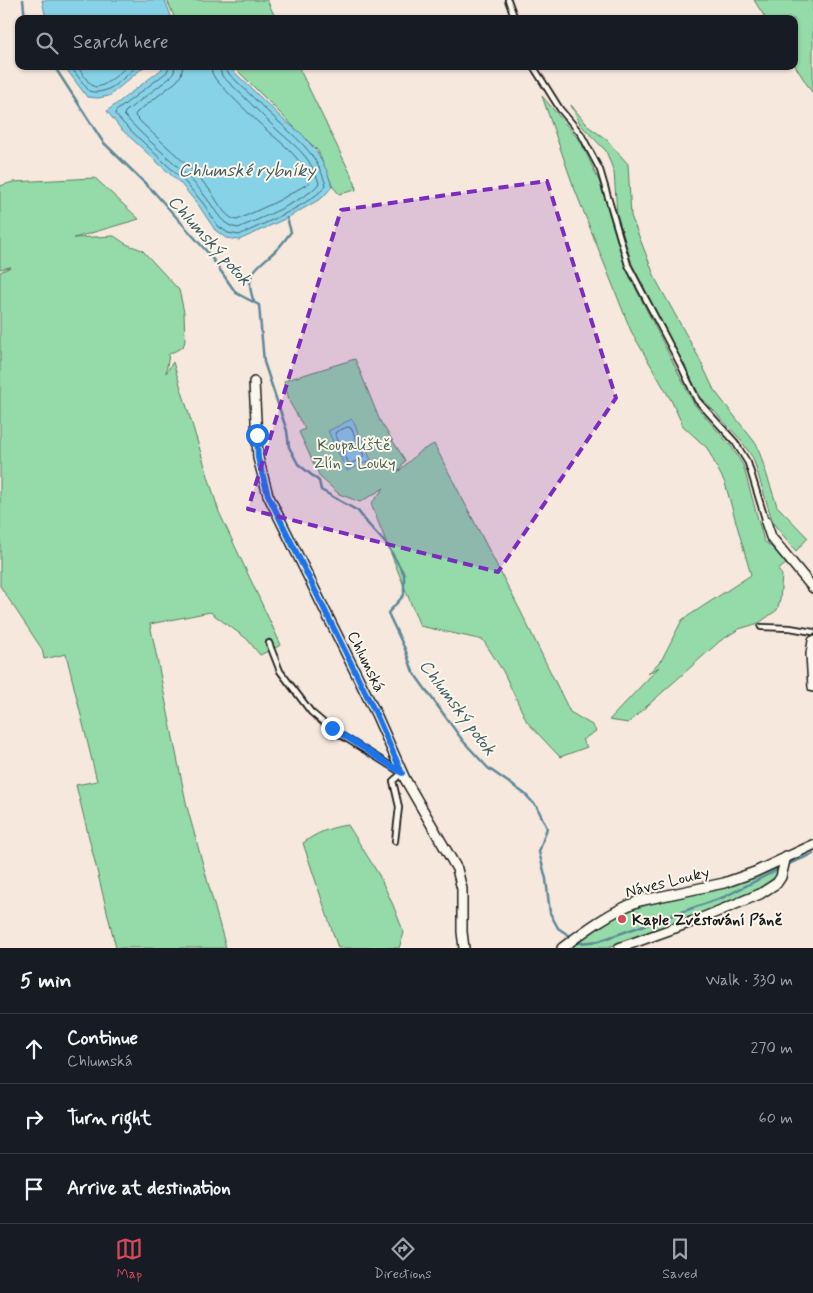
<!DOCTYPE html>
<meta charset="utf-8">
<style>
:root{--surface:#171b24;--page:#20242c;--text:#f1f3f6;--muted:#9ea1a6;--line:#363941;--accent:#d1495b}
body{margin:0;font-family:Mynerve,sans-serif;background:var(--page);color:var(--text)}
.stop{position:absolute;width:15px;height:15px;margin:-11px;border:4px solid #1a73e8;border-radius:50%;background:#fff}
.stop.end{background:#1a73e8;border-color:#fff;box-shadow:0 1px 5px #0008}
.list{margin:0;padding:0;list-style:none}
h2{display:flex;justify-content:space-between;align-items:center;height:65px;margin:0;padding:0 20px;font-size:21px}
h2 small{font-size:16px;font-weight:400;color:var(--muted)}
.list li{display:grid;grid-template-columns:32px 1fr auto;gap:15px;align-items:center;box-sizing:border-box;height:70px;padding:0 20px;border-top:1px solid var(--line)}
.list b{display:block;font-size:19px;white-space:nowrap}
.list p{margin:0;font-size:16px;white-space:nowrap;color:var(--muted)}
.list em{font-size:16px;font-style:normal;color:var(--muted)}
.icon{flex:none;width:28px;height:28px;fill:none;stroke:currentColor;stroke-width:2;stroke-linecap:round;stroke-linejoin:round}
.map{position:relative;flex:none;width:813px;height:948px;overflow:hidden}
.search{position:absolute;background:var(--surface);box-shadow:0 1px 4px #0004;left:15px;right:15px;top:15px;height:55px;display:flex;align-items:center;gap:12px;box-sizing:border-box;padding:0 18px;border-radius:10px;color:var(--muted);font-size:19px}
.sheet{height:275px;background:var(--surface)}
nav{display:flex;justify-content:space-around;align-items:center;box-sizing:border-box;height:70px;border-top:1px solid var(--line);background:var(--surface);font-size:14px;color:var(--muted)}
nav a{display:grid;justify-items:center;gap:2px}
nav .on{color:var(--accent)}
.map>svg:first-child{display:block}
.green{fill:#94dba9;stroke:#587c62}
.water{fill:#87d2e7;stroke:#5c8996}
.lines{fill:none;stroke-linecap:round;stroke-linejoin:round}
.shore{stroke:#47656d;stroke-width:1}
.stream{stroke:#5c8996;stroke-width:2.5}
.lane-casing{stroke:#1c1c1c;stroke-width:8}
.street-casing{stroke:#1c1c1c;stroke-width:12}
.lane{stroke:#fbf7ec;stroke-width:4.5}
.street{stroke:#fbf7ec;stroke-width:9}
.route{stroke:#1a73e8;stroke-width:6}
.marked{fill:#7b2cbf;fill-opacity:0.2;stroke:#7b2cbf;stroke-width:4;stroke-dasharray:10 6;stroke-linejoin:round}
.poi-dot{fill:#d1495b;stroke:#fbf7ec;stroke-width:2}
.labels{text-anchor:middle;stroke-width:4;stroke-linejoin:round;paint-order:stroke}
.park-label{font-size:16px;fill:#465f4d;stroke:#fbf7ec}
.street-label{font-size:16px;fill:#1c1c1c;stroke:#fbf7ec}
.poi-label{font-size:16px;font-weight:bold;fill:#1c1c1c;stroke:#fbf7ec;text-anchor:start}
.water-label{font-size:18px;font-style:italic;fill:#415c63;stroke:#fbf7ec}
</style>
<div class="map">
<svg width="813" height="948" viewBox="0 0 813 948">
<rect width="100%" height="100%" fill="#f7e8dd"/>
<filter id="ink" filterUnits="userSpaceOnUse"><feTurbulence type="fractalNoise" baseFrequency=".02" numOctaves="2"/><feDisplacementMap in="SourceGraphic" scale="10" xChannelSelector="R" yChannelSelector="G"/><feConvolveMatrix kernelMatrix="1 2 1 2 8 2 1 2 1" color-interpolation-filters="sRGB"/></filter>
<g filter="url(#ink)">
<!-- green -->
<path class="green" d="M167,0H267L276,19H175Z
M754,0H813V94L794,64V19H766Z
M233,66H298L355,183L356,190L339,194L333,187L318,151Z
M542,96L581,142L600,183L625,267L694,404L731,446L743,465L764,541L775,550L786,564L778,570L782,575L780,600L777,610L759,623L739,629L720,641L628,723L609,720L659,667L648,674L662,659L682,620L751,575L725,483L707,448L683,426L672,402L631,331L573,185Z
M571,105L589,127L606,139L628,164L631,216L656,280L698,356L714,390L757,445L777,506L808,538L796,551L773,523L753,458L740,439L700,396L632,264L617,214L614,172L606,151L580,124Z
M95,178L139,219L74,238L114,236L126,244L142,250L179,290L184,312L185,341L183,347L169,354L166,373L173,362L219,512L281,645L260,655L247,639L210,612L150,624L187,807L226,948H116L76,785L97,781L66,654L44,659L42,649L0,586V272L11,267L0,269V186L13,182Z
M355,359L380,421L405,460L398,472L419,452L434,444L521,612L570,712L592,725L596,731L582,740L587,747L560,757L527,722L503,671L483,640L420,626L371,504L384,488L360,502L339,494L320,477L299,432L305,429L290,403L284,381Z
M348,825L379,875L393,905L404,933L399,948H338L303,843C316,833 331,827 348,825Z
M777,868L779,874L755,892L729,904L608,948H571L583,936L620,914L647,905L711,890Z"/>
<!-- water -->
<path class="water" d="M42,0H165L172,19H46Z
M64,66H145L109,96L98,98L87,97Z
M166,66H228L284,120L302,134L316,151L327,171L332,187L322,198L287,218L239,240L226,238L215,230L199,206L181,184L120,128L107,111Z
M352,419L371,460L347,471L328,431Z"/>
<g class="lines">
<!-- shore -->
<path class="shore" d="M70,66L89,91C108,97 124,77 137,66
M77,66C82,72 87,82 93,86C101,91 121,72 127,66
M169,66L167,72L116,111L115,114L124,124L184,181L203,203L218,226L228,233L239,235C259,226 316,202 326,185C316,154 303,144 280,123C262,107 245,89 227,72L225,66
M175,66L174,72L171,77L125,112L124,115C150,145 185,168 208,200C217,212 222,226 238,228C255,221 311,198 319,183C309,153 294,146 273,126C256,109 240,92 222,76L219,66
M183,66L181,75L177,81L136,113L135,116C159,141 187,162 209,189C217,199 224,218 237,220L278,201L309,183L310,181C302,160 288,148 271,134C252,117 233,98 216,80L212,73L211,66
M348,427L351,428L364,456L362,458L350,464L348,462L335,434L336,432Z"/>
<!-- stream -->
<path class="stream" d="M23,0L25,19
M54,66L103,142L154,192L209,254L236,293L259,305L264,362L287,431L289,447L298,464L319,481L321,490L358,511L368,524L388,546L404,574V595L388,613L405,649L413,672L463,741L488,768L525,794L537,807L547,828L539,852L546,879L550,913L558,928L580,943L599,941L724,897L781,868
M254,302C243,272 256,269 275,251C281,246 286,238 291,232L287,218
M786,865L813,854"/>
<defs>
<path id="lane" d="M508,0L515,19
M533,66L560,109L581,134L600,170L628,265L682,368L697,400L735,442L748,463L766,522
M761,627L790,628L813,632
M269,643L280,671L311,712L331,729L402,773L393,781L399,807L395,841"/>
<path id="street" d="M254,382L258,458L268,495L376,714L405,779L457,869L462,889V932L464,948
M766,522L771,537L813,588
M813,641L811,654L813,687
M562,948C587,929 610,912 639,901L724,883L755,872L813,845
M619,948L697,920L760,894L777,883L781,877L786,856"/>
</defs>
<!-- lane casing -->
<use href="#lane" class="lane-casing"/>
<!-- street casing -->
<use href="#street" class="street-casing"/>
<!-- lane -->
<use href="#lane" class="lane"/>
<!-- street -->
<use href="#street" class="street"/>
</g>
</g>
<g class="lines" filter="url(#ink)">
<!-- route -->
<path class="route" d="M257,435L258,458L268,495L376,714L402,773L332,728"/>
</g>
<!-- marked area -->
<path class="marked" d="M547,181L616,398L498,572L248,509L341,210Z"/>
<!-- markers -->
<circle class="poi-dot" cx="622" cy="919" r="5"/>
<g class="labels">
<!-- park labels -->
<g class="park-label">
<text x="354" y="450">Koupaliště<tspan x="354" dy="18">Zlín - Louky</tspan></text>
</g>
<!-- street labels -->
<g class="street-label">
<text transform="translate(367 661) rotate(64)" y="6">Chlumská</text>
<text transform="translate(667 881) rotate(-14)" y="6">Náves Louky</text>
</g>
<!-- poi labels -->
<g class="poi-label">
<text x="632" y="925">Kaple Zvěstování Páně</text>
</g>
<!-- water labels -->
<g class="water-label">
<text x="247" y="176">Chlumské rybníky</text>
<text transform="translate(210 240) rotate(48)" y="6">Chlumský potok</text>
<text transform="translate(458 707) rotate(53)" y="6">Chlumský potok</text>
</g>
</g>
</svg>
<div class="stop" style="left:257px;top:435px"></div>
<div class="stop end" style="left:332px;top:728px"></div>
<div class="search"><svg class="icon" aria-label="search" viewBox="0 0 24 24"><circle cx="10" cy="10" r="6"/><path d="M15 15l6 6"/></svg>Search here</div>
</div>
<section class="sheet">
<h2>5 min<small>Walk · 330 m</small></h2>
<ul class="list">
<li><svg class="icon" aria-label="ahead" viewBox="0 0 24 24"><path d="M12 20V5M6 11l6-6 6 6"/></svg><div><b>Continue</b><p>Chlumská</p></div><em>270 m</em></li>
<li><svg class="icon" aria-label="right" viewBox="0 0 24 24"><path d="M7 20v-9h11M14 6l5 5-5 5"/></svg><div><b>Turn right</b></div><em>60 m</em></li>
<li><svg class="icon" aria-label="arrive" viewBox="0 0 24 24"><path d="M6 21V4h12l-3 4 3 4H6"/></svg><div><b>Arrive at destination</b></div></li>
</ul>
</section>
<nav>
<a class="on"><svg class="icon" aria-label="map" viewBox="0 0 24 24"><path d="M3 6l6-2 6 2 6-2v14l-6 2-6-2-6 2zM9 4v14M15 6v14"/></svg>Map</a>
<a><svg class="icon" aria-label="directions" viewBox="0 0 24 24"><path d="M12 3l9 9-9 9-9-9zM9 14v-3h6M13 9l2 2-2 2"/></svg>Directions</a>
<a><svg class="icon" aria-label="saved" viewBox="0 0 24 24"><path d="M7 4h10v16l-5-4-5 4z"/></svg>Saved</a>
</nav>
